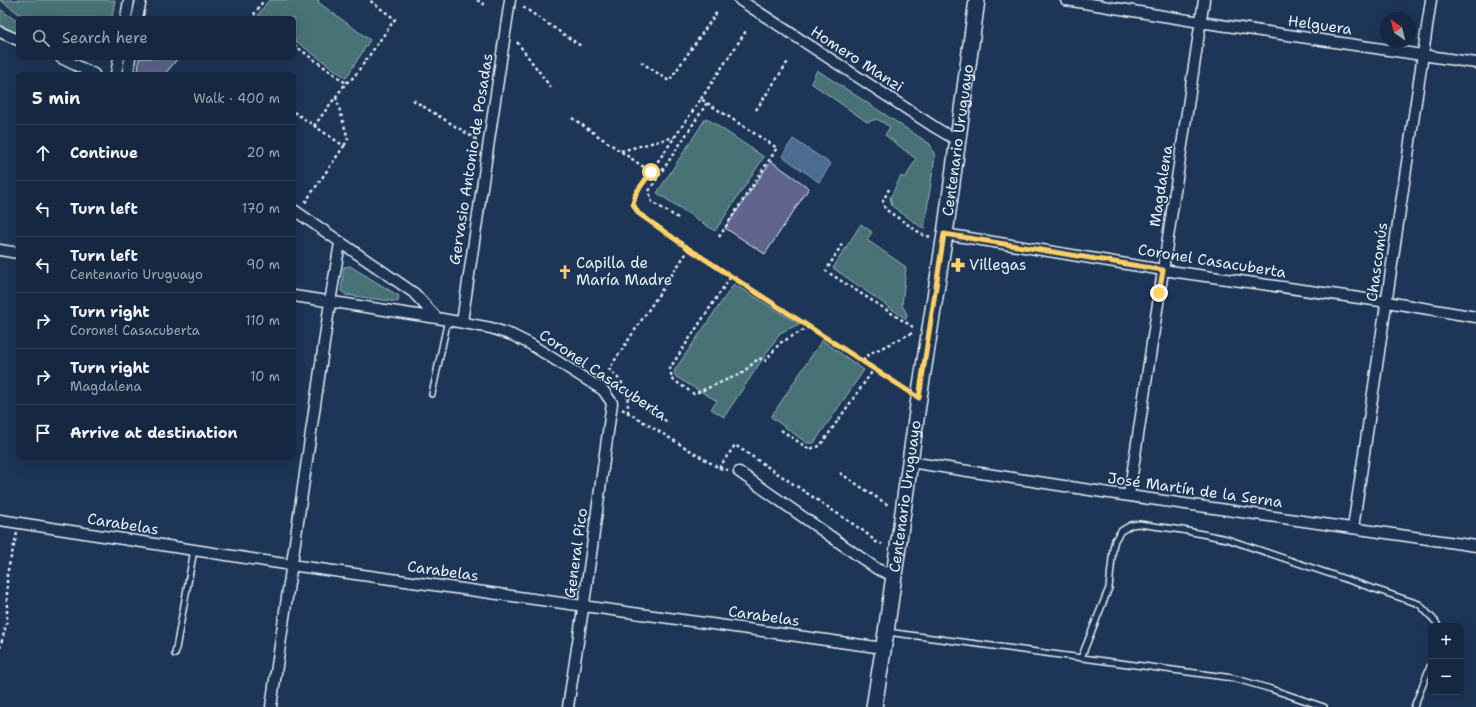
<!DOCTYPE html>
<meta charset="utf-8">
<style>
:root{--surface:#162841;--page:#1f3048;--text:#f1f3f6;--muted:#9ea6b1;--line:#35445a}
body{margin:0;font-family:"Shantell Sans",sans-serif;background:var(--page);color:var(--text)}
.controls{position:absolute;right:12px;bottom:12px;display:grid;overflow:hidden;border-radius:6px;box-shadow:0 4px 16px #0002}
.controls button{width:36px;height:36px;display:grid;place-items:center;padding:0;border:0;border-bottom:1px solid var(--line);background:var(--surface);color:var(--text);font:20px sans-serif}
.compass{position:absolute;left:1380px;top:12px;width:36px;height:36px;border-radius:50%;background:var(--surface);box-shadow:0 4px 16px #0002;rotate:325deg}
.stop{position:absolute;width:12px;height:12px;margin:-9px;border:3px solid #ffd166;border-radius:50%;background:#fff}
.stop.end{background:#ffd166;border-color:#fff;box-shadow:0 1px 4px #0008}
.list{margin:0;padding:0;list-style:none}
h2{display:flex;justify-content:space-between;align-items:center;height:52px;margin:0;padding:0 16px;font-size:17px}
h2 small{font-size:13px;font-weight:400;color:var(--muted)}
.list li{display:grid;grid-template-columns:26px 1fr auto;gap:12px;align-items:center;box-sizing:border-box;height:56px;padding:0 16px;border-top:1px solid var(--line)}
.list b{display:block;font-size:15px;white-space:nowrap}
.list p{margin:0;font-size:13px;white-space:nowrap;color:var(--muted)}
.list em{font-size:13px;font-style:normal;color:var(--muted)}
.icon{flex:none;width:22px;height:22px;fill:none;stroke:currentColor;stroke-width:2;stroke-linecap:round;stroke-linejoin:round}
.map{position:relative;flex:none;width:1476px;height:707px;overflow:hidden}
.search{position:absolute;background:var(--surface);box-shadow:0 4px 16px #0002;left:16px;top:16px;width:280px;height:44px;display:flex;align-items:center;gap:10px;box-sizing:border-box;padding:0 14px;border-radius:6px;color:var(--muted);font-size:15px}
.panel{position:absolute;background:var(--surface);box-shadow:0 4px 16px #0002;left:16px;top:72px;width:280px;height:388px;border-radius:6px}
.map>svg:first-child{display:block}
.green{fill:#487276;stroke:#98b2b7}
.water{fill:#4b6c91;stroke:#8aa1ba}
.building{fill:#5f658c;stroke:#e8f1f8}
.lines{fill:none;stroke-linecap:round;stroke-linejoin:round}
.lane-casing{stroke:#e8f1f8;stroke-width:8}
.street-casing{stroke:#e8f1f8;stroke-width:13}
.secondary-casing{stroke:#e8f1f8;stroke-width:18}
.path{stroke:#e8f1f8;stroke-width:2.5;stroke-dasharray:3 3;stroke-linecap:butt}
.lane{stroke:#1d3557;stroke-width:5}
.street{stroke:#1d3557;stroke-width:10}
.secondary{stroke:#1d3557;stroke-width:15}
.route{stroke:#ffd166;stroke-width:5}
.labels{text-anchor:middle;stroke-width:3;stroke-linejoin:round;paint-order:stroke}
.street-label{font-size:15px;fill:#e8f1f8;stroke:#1d3557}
.poi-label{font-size:15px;fill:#e8f1f8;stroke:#1d3557;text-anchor:start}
</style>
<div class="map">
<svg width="1476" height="707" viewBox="0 0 1476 707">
<rect width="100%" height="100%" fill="#1d3557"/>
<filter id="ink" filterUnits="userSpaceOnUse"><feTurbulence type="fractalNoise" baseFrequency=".025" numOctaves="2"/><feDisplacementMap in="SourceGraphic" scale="8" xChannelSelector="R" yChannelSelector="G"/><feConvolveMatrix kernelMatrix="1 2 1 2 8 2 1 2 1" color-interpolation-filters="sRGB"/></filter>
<g filter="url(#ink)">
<!-- green -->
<path class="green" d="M0,0H115L112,18H25Z
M269,0H319L318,2L370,40L346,78L294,40V18H263L258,15Z
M0,9L18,22V35L0,27Z
M817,70L930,144L935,156L924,229L892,206L890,198L901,176L905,178L916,159L885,135L890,127L877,119L867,122L811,83Z
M706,118L764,157L715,231L657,193Z
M861,224L872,232L867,240L906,267L902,305L907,314L906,319L833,268Z
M350,266L399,296L398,302L346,295L341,291L344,267Z
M734,284L799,324L780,333L724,417L711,409L717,401L676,377L674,371Z
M822,340L864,370L814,443H807L771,417Z"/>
<!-- water -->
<path class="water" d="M793,139L831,164L819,182L782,156Z"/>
<!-- building -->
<path class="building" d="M139,58H178L165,74H138Z
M771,161L809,188L765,254L725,228Z"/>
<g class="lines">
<defs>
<path id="lane" d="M432,394L448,319
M887,632L1233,678L1271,689L1324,707
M175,654L194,550
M1081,658L1109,588L1113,548L1115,540L1121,531L1131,525L1139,524L1182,530L1227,539L1419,604L1436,622L1438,626
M1414,707L1431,664"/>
<path id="street" d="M740,0L936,128L958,141
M1066,0L1200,22L1476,63
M126,18L129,0
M137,18L141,0
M0,32L18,40
M61,58L94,74
M116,74L119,58
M128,74L130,58
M294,210L414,293L437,318L491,328L512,335L530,344L603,390L612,403L587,583L568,707
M945,234L1163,270L1387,302L1476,317
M0,250L18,253
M294,296L437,318
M462,322L510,0
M910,462L1109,493L1476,546
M739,472L877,569L894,576
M1129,495L1204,0
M0,520L291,565L883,648
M1353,528L1431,0
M271,707L330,302L340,243"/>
<g id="secondary">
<path id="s1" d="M874,707L886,632L919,398L945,234L977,0"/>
</g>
</defs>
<!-- lane casing -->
<use href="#lane" class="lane-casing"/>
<!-- street casing -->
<use href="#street" class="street-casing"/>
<!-- secondary casing -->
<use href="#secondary" class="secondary-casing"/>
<!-- path -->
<path class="path" d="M477,0L485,5
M523,7L581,46
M257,18L253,16L264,0
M517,42L552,89
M294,45L346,83
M641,62L669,81L717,12
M336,97L348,139L344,146
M701,99L746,31
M413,100L479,141
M756,110L789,60
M294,112L344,146L304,204
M572,118L651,172
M314,126L346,83L354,77L395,19L369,0
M621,151L674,137
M889,189L883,201L885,209L923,235L931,237
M678,218L652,202L649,191L707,103
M719,237L777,148L701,99L636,193L633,204L638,213L731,276
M842,244L826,271L913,327
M809,327L780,343L765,361L759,358L742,373L694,394L672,379L670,368L731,276C789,314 848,352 907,390
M863,361L869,354L912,333
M629,396L669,423
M622,409L719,468L728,470
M628,413C628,388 626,386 609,369L689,249
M781,430L809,449L820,446L874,369
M719,468L735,445L865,532L876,542L882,544
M840,473L888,505
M0,648L7,621V574L17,533"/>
<!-- lane -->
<use href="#lane" class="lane"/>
<!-- street -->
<use href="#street" class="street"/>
<!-- secondary -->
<use href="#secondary" class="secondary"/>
</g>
</g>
<g class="lines" filter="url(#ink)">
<!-- route -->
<path class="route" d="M651,172L636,193L633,204L638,213L689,249L919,398L944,234L1163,270L1159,293"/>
</g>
<!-- icons -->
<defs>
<symbol id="pharmacy-bare" viewBox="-9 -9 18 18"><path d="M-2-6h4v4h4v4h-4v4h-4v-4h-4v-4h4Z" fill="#ffd166" stroke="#1d3557" stroke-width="2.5" paint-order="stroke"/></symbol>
<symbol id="church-bare" viewBox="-9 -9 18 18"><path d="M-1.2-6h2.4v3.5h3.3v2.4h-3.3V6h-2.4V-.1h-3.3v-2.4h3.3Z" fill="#ffd166" stroke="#1d3557" stroke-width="2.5" paint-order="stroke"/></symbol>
</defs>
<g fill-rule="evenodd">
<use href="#pharmacy-bare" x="948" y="255" width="20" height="20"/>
<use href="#church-bare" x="555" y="262" width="20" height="20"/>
</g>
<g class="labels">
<!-- street labels -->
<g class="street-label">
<text transform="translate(1320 25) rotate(8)" y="5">Helguera</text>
<text transform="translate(857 59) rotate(33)" y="5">Homero Manzi</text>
<text dy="5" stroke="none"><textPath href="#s1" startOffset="573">Centenario Uruguayo</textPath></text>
<text transform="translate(471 159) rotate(-81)" y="5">Gervasio Antonio de Posadas</text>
<text transform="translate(1161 186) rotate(-81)" y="5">Magdalena</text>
<text transform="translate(1212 261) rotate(9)" y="5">Coronel Casacuberta</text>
<text transform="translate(1377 262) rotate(-82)" y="5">Chascomús</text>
<text transform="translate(603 375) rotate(34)" y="5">Coronel Casacuberta</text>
<text transform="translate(1195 490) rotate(8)" y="5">José Martín de la Serna</text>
<text dy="5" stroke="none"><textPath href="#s1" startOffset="213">Centenario Uruguayo</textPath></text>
<text transform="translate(123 524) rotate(9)" y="5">Carabelas</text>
<text transform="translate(576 553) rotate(-82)" y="5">General Pico</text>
<text transform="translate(443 571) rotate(8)" y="5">Carabelas</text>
<text transform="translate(764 616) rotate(8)" y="5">Carabelas</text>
</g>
<!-- poi labels -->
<g class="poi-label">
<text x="576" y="268">Capilla de<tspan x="576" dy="17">María Madre</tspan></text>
<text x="969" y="270">Villegas</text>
</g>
</g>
</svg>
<div class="controls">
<button>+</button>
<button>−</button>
</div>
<svg class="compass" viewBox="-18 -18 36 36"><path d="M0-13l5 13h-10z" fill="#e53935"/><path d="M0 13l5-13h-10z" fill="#9ea6b1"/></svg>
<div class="stop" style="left:651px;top:172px"></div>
<div class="stop end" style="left:1159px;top:293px"></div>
<div class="search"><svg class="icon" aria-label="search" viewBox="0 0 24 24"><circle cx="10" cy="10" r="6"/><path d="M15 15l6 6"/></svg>Search here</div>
<section class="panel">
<h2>5 min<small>Walk · 400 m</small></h2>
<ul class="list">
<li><svg class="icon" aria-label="ahead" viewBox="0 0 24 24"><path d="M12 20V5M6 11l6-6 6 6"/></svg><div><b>Continue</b></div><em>20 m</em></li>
<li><svg class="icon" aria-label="left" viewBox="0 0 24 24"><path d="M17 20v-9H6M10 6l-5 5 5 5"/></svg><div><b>Turn left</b></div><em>170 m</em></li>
<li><svg class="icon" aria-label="left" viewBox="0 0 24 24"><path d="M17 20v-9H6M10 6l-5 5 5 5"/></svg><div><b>Turn left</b><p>Centenario Uruguayo</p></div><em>90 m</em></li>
<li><svg class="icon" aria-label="right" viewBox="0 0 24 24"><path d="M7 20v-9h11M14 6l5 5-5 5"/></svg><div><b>Turn right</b><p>Coronel Casacuberta</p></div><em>110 m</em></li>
<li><svg class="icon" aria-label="right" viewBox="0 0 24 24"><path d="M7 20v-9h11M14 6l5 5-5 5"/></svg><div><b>Turn right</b><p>Magdalena</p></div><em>10 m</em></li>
<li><svg class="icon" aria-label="arrive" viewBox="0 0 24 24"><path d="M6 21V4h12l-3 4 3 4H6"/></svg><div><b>Arrive at destination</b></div></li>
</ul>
</section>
</div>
